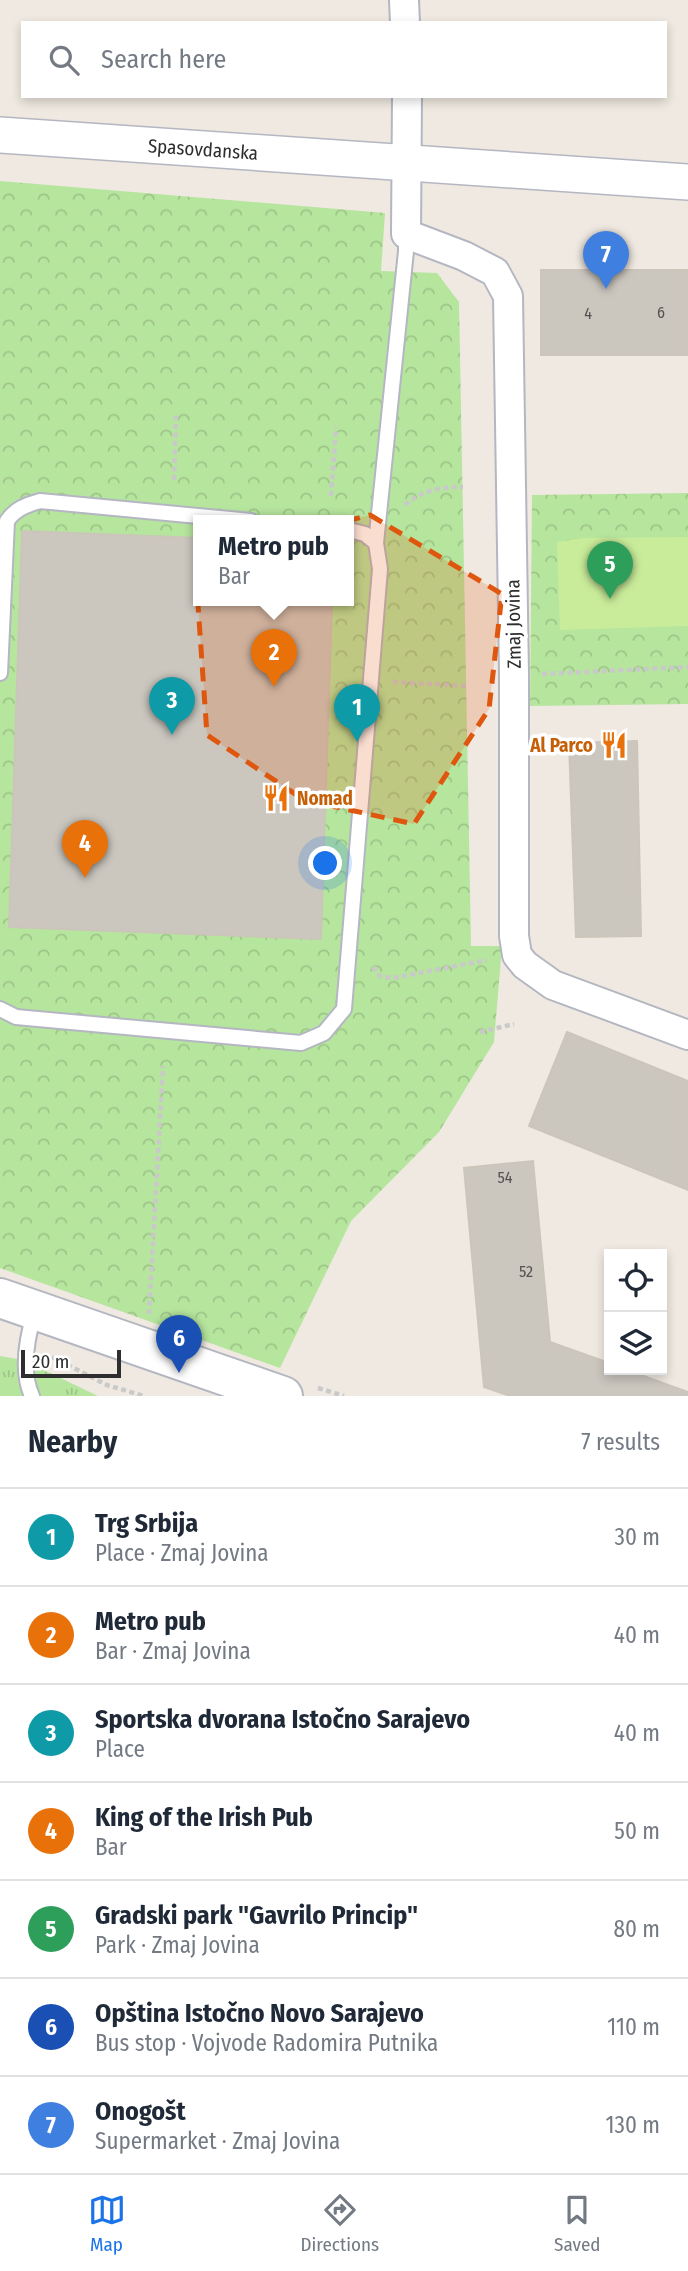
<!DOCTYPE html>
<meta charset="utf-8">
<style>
:root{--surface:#fff;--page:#f2f2f3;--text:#1f2937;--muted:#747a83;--line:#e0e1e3;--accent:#1a73e8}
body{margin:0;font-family:"Fira Sans Condensed",sans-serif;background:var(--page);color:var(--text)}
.controls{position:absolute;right:21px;bottom:21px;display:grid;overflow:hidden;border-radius:0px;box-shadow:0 4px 10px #0003}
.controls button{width:63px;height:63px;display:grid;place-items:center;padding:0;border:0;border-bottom:2px solid var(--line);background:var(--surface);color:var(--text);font:35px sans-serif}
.scale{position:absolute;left:21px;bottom:18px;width:100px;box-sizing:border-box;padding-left:7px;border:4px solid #2e2e2e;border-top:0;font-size:19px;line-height:24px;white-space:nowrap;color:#2e2e2e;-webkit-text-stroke:5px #fff;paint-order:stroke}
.you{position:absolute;left:326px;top:864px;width:24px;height:24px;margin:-18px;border:5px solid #fff;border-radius:50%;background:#1a73e8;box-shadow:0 0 0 10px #1a73e833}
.badge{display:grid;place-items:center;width:46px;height:46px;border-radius:50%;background:var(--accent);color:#fff;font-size:23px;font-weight:700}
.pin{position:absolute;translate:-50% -58px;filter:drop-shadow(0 2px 4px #0008)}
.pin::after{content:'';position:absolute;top:37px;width:24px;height:21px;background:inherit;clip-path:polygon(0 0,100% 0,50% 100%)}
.popup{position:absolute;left:193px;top:515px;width:161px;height:91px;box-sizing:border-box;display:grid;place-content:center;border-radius:0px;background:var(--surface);filter:drop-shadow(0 2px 5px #0005);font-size:23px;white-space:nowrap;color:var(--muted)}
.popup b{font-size:26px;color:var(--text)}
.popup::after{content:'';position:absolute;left:50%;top:100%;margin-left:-14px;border:14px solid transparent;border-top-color:var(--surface)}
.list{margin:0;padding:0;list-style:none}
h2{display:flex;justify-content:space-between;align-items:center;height:91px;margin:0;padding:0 28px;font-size:30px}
h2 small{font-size:23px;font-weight:400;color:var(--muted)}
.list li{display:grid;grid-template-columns:46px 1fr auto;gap:21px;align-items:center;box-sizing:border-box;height:98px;padding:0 28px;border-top:2px solid var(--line)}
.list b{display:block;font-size:26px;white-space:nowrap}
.list p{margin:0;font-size:23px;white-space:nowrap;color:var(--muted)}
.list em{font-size:23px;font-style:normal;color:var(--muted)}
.icon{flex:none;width:38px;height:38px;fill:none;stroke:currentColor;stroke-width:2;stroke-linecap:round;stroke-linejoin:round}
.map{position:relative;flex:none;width:688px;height:1396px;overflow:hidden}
.search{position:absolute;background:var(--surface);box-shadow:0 4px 10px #0003;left:21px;right:21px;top:21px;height:77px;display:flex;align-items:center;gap:18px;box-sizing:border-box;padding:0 24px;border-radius:0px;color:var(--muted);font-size:26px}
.sheet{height:777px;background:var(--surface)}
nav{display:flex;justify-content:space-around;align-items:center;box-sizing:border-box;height:98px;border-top:2px solid var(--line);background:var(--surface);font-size:19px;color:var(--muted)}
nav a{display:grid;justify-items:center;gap:4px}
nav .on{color:var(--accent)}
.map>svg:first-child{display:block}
.grass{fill:url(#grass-tufts)}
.park{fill:url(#park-crowns);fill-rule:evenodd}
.pitch{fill:#c9ec9a}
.building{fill:#cbc7bf;stroke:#cbc5ba;stroke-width:2}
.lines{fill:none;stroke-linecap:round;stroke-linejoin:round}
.service-casing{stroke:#b4b7c1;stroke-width:18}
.minor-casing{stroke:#b4b7c1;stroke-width:32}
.tertiary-casing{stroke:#b4b7c1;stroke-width:38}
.secondary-casing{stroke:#b4b7c1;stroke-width:42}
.path{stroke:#c9c9c9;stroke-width:4.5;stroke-dasharray:5 3.5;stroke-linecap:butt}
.service{stroke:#fff;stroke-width:14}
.minor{stroke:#fff;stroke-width:28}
.tertiary{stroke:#fff;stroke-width:35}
.secondary{stroke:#fff;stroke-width:38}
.marked{fill:#df570e;fill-opacity:0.2;stroke:#df570e;stroke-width:5;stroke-dasharray:14 9;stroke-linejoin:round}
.labels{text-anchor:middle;stroke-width:7;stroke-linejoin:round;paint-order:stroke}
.number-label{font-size:16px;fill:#555452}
.street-label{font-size:19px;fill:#2e2e2e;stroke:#fff}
.food-label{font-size:19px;font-weight:bold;fill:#c56008;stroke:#fff;text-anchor:end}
</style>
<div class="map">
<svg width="688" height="1396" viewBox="0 0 688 1396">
<defs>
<pattern id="grass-tufts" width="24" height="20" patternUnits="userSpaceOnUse" patternTransform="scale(1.75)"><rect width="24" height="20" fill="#b6e59e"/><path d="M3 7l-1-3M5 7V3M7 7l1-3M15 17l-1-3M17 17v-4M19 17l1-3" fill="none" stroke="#9dc588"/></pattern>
<pattern id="park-crowns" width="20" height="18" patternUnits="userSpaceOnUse" patternTransform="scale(1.75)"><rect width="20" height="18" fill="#b6e59e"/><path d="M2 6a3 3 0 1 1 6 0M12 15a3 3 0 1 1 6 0" fill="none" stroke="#9dc588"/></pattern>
</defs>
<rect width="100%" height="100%" fill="#efe9e1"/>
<!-- grass -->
<path class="grass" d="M0,1356L23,1360L98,1396H0Z"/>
<!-- park -->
<path class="park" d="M0,181L385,213L381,271L437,273L459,302L471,946H502L494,1042L439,1132L351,1221L280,1368L0,1268ZM199,521H349V601H199Z
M688,493V704L530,706L532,495Z"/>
<!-- pitch -->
<path class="pitch" d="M688,537V626L560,630L557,542L584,538Z"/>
<!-- building -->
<path class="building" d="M541,270H688V355H541Z
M22,531L199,538V601H332L321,939L9,927Z
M637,741L641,936L576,937L569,743Z
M567,1032L688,1081V1190L529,1126Z
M533,1161L550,1342L609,1363V1370H627L688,1392V1396H510L484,1387L464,1168Z"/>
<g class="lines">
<defs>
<path id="service" d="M376,543L406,251V234
M0,673L7,521C15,509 26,505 40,501L251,521
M0,1009L16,1017L301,1043L324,1033L344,1009L380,569L376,543L365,534L349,530
M32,1396C20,1370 27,1337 35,1311"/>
<path id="minor" d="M404,0L405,23
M407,96L406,234L464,256L495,272L508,296L514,675V936L517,955L525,965L553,985L688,1035"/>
<path id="tertiary" d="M0,135L688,182"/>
<path id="secondary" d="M0,1298L283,1396"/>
</defs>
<!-- service casing -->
<use href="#service" class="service-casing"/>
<!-- minor casing -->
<use href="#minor" class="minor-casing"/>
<!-- tertiary casing -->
<use href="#tertiary" class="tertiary-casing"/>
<!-- secondary casing -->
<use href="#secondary" class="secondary-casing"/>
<!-- path -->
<path class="path" d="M174,480L176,413
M331,496L336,427
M405,505C422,490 441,487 463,487
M542,674L688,667
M393,682L466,686
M373,967L381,977L393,978L487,960
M480,1032L514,1024
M149,1314L163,1066
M52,1357L107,1385L144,1396
M318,1388L344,1396"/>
<!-- service -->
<use href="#service" class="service"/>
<!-- minor -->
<use href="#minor" class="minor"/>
<!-- tertiary -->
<use href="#tertiary" class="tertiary"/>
<!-- secondary -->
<use href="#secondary" class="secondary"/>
</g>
<!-- marked area -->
<path class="marked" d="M370,515L502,594L489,709L414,824L304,800L207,735L198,605L261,543Z"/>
<!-- icons -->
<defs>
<symbol id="restaurant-bare" viewBox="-9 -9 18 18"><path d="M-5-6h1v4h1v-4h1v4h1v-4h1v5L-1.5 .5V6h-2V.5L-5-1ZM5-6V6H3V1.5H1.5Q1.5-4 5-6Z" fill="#e8710a" stroke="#fff" stroke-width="2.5" paint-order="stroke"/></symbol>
</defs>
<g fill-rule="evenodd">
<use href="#restaurant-bare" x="595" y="726" width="38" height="38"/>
<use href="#restaurant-bare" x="257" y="779" width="38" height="38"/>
</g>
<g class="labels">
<!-- number labels -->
<g class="number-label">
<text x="661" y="318">6</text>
<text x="588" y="319">4</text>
<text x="505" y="1183">54</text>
<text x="526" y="1277">52</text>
</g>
<!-- street labels -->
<g class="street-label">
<text transform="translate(203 149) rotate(4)" y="7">Spasovdanska</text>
<text transform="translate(513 624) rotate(-91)" y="7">Zmaj Jovina</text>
</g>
<!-- food labels -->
<g class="food-label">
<text x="593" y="752">Al Parco</text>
<text x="297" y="805" text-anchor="start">Nomad</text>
</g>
</g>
</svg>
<div class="controls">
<button><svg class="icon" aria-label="locate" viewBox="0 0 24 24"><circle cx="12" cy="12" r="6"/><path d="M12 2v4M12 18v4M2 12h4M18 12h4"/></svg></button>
<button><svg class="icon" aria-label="layers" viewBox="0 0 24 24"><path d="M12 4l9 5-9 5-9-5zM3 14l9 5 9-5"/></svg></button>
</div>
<div class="scale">20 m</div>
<div class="you"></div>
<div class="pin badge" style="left:357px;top:742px;background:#0f9aa8">1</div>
<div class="pin badge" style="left:274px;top:687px;background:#e8710a">2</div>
<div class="popup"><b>Metro pub</b>Bar</div>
<div class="pin badge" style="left:172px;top:735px;background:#0f9aa8">3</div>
<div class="pin badge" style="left:85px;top:878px;background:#e8710a">4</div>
<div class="pin badge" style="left:610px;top:599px;background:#2e9e5b">5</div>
<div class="pin badge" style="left:179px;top:1373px;background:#1a4fb4">6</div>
<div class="pin badge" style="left:606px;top:289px;background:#3f7fe0">7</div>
<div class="search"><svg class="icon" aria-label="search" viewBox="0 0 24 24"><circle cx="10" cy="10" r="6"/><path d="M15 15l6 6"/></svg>Search here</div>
</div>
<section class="sheet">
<h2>Nearby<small>7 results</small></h2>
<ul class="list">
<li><span class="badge" style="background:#0f9aa8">1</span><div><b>Trg Srbija</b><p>Place · Zmaj Jovina</p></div><em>30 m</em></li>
<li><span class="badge" style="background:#e8710a">2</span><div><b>Metro pub</b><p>Bar · Zmaj Jovina</p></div><em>40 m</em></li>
<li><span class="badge" style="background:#0f9aa8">3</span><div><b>Sportska dvorana Istočno Sarajevo</b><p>Place</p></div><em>40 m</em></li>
<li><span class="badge" style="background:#e8710a">4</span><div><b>King of the Irish Pub</b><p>Bar</p></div><em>50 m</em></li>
<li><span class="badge" style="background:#2e9e5b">5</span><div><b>Gradski park &quot;Gavrilo Princip&quot;</b><p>Park · Zmaj Jovina</p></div><em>80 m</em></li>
<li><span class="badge" style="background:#1a4fb4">6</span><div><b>Opština Istočno Novo Sarajevo</b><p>Bus stop · Vojvode Radomira Putnika</p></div><em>110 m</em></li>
<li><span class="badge" style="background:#3f7fe0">7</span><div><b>Onogošt</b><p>Supermarket · Zmaj Jovina</p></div><em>130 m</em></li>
</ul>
</section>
<nav>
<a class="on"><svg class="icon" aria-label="map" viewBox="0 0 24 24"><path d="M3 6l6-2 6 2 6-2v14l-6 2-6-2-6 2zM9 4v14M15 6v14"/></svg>Map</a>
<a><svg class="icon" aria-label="directions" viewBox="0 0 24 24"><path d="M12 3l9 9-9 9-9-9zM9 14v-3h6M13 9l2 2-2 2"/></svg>Directions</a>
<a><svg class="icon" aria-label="saved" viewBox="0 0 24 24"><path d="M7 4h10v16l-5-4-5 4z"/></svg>Saved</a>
</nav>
